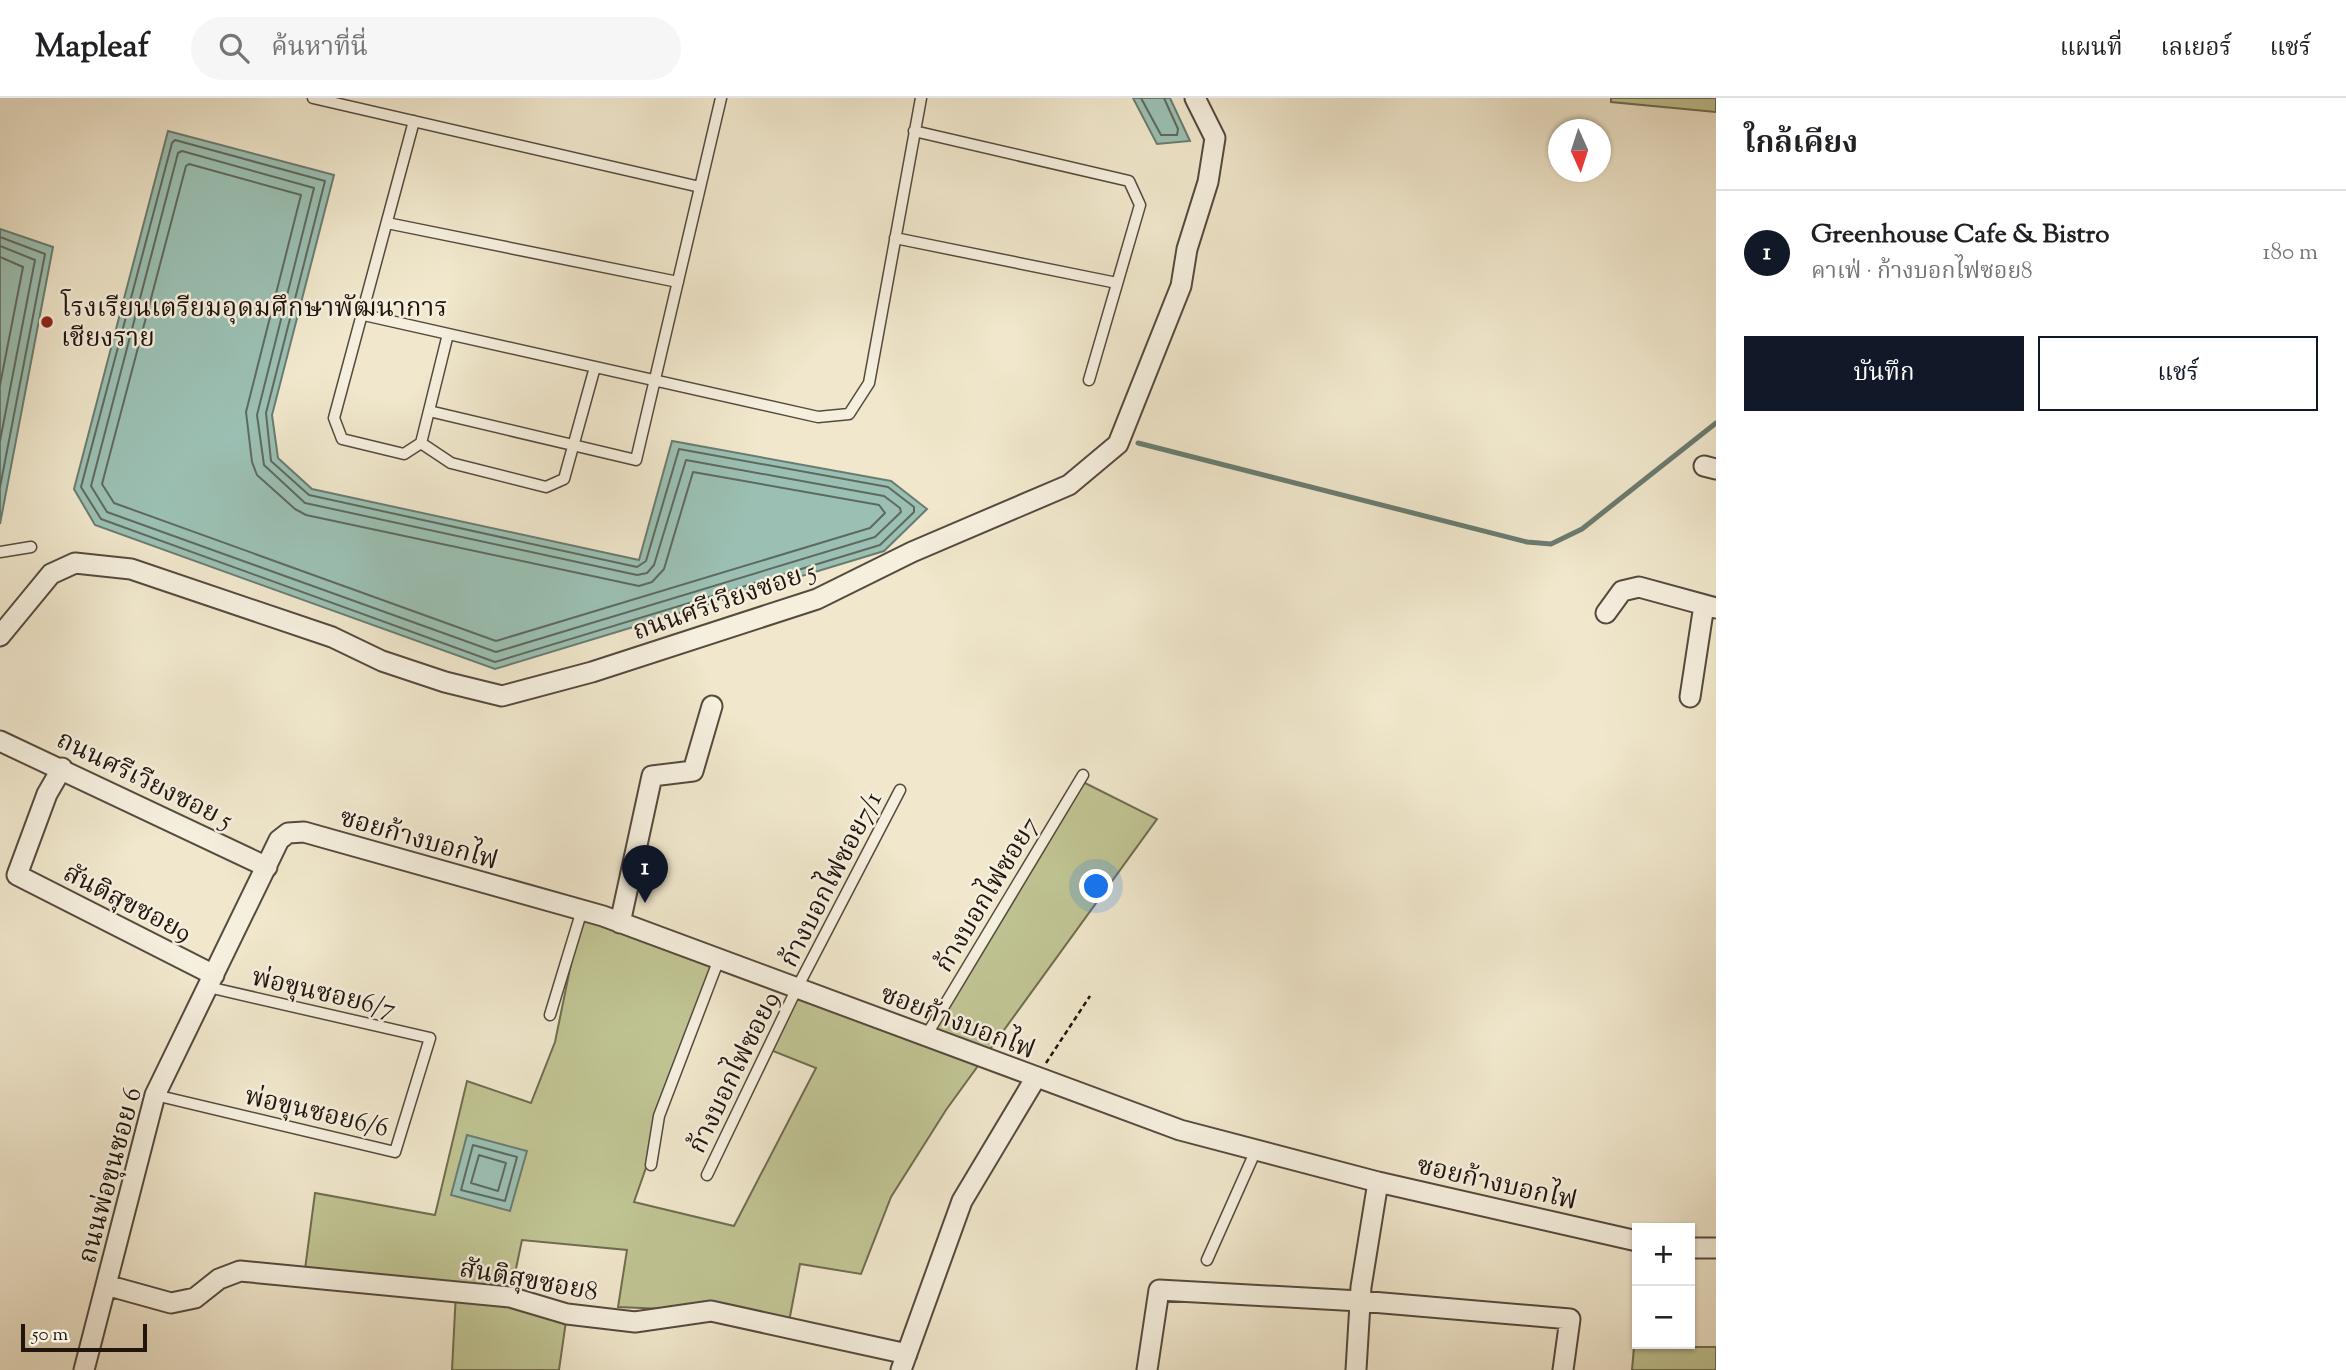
<!DOCTYPE html>
<html lang="th">
<meta charset="utf-8">
<style>
:root{--surface:#fff;--page:#f6f6f6;--text:#202124;--muted:#757577;--line:#e0e0e0;--accent:#111827}
body{margin:0;font-family:"Sorts Mill Goudy","Noto Serif Thai",serif;background:var(--page);color:var(--text)}
.controls{position:absolute;right:21px;bottom:21px;display:grid;overflow:hidden;border-radius:0px;box-shadow:0 2px 5px #0004}
.controls button{width:63px;height:63px;display:grid;place-items:center;padding:0;border:0;border-bottom:2px solid var(--line);background:var(--surface);color:var(--text);font:35px sans-serif}
.compass{position:absolute;left:1548px;top:21px;width:63px;height:63px;border-radius:50%;background:var(--surface);box-shadow:0 2px 5px #0004;rotate:177deg}
.scale{position:absolute;left:21px;bottom:18px;width:126px;box-sizing:border-box;padding-left:7px;border:4px solid #21150e;border-top:0;font-size:19px;line-height:24px;white-space:nowrap;color:#21150e;-webkit-text-stroke:5px #f5efde;paint-order:stroke}
.you{position:absolute;left:1097px;top:789px;width:24px;height:24px;margin:-18px;border:5px solid #fff;border-radius:50%;background:#1a73e8;box-shadow:0 0 0 10px #1a73e833}
.badge{display:grid;place-items:center;width:46px;height:46px;border-radius:50%;background:var(--accent);color:#fff;font-size:23px;font-weight:700}
.pin{position:absolute;translate:-50% -58px;filter:drop-shadow(0 2px 4px #0008)}
.pin::after{content:'';position:absolute;top:37px;width:24px;height:21px;background:inherit;clip-path:polygon(0 0,100% 0,50% 100%)}
.list{margin:0;padding:0;list-style:none}
h2{display:flex;justify-content:space-between;align-items:center;height:91px;margin:0;padding:0 28px;font-size:30px}
h2 small{font-size:23px;font-weight:400;color:var(--muted)}
.list li{display:grid;grid-template-columns:46px 1fr auto;gap:21px;align-items:center;box-sizing:border-box;height:126px;padding:0 28px;border-top:2px solid var(--line)}
.list b{display:block;font-size:26px;white-space:nowrap}
.list p{margin:0;font-size:23px;white-space:nowrap;color:var(--muted)}
.list em{font-size:23px;font-style:normal;color:var(--muted)}
.actions{display:flex;gap:14px;padding:21px 28px}
.actions a{flex:1;padding:16px 0;border:2px solid var(--accent);border-radius:0px;text-align:center;font-size:24px;color:var(--accent)}
.actions .main{background:var(--accent);color:#fff}
.icon{flex:none;width:38px;height:38px;fill:none;stroke:currentColor;stroke-width:2;stroke-linecap:round;stroke-linejoin:round}
.map{position:relative;flex:none;width:1716px;height:1272px;overflow:hidden}
header{display:flex;align-items:center;gap:42px;box-sizing:border-box;height:98px;padding:0 35px;background:var(--surface);border-bottom:2px solid var(--line)}
header strong{font-size:33px}
nav{display:flex;gap:38px;margin-inline-start:auto;font-size:24px}
.search{width:490px;height:63px;background:var(--page);display:flex;align-items:center;gap:18px;box-sizing:border-box;padding:0 24px;border-radius:38px;color:var(--muted);font-size:26px}
main{display:flex}
aside{flex:1;background:var(--surface)}
.map>svg:first-child{display:block}
.green{fill:#c0c493;stroke:#706c50;stroke-width:2}
.water{fill:#9bc0b3;stroke:#6a7c71;stroke-width:2}
.lines{fill:none;stroke-linecap:round;stroke-linejoin:round}
.shore{stroke:#5e6a60;stroke-width:2}
.stream{stroke:#6a7c71;stroke-width:5}
.lane-casing{stroke:#554a3e;stroke-width:13}
.street-casing{stroke:#554a3e;stroke-width:23}
.path{stroke:#21150e;stroke-width:2.5;stroke-dasharray:5 3.5;stroke-linecap:butt}
.lane{stroke:#f5efde;stroke-width:10}
.street{stroke:#f5efde;stroke-width:19}
.poi-dot{fill:#8f2418;stroke:#f5efde;stroke-width:2.5}
.labels{text-anchor:middle;stroke-width:5;stroke-linejoin:round;paint-order:stroke}
.poi-label{font-size:26px;fill:#21150e;stroke:#f5efde;text-anchor:start}
.street-label{font-size:26px;fill:#21150e;stroke:#f5efde}
</style>
<header>
<strong>Mapleaf</strong>
<div class="search"><svg class="icon" aria-label="search" viewBox="0 0 24 24"><circle cx="10" cy="10" r="6"/><path d="M15 15l6 6"/></svg>ค้นหาที่นี่</div>
<nav><a>แผนที่</a><a>เลเยอร์</a><a>แชร์</a></nav>
</header>
<main>
<div class="map">
<svg width="1716" height="1272" viewBox="0 0 1716 1272">
<rect width="100%" height="100%" fill="#f0e7cc"/>
<filter id="stains"><feTurbulence type="fractalNoise" baseFrequency=".00286" numOctaves="4"/><feColorMatrix values="0 0 0 0 .2 0 0 0 0 .09 0 0 0 0 .02 0 0 0 .5 -.17"/></filter>
<radialGradient id="worn" r=".72"><stop offset=".6" stop-color="#630" stop-opacity="0"/><stop offset="1" stop-color="#630" stop-opacity=".3"/></radialGradient>
<!-- green -->
<path class="green" d="M1611,0H1716V14L1611,4Z
M1079,682L1157,721L946,1012L891,1099L861,1176L800,1166L788,1229L711,1213L618,1209L627,1152L522,1142L510,1199L567,1216L559,1272H452L456,1194L304,1179L315,1095L435,1117L467,983L531,1005L555,944L582,812L719,861L634,1104L734,1128L816,970L768,951L797,890L926,937Z
M1634,1249H1716V1272H1632Z"/>
<!-- water -->
<path class="water" d="M1133,0H1170L1190,43L1157,46Z
M168,33L334,77L272,317L278,360L312,391L639,462L672,343L891,383L927,411L884,453L495,571L95,427L74,391Z
M0,131L53,149L0,426Z
M467,1037L527,1053L510,1113L451,1097Z"/>
<g class="lines">
<!-- shore -->
<path class="shore" d="M1141,0L1161,37H1177L1178,31L1164,0
M175,42L325,83L266,315L271,363L309,397L637,469L646,463L679,351L888,389L914,409V414L880,447L495,564L101,421L81,389L172,45Z
M182,53L314,90L257,317L264,367L305,405L637,477L647,475L654,467L686,362L884,398L900,410L901,414L875,439L496,554L107,414L91,388L178,55Z
M189,66L301,97L246,314L252,364L257,377L295,411L306,417L639,488L652,484L664,471L693,374L879,407L885,415L870,430L496,543L114,405L102,386L186,68Z
M0,139L45,156L0,389
M0,148L35,162L0,343
M0,159L23,169L0,287
M473,1047L517,1059L505,1103L461,1092Z
M479,1057L506,1065L498,1093L471,1085Z"/>
<!-- stream -->
<path class="stream" d="M1138,345L1527,444L1551,446L1582,431L1716,325"/>
<defs>
<path id="lane" d="M313,0L700,89
M414,23L334,320L342,341L404,356L421,345L448,236
M914,33L1129,83L1140,107L1089,282
M387,125L678,184
M895,140L1117,185
M364,217L818,319L849,316L869,285L921,0
M429,313L636,362L721,0
M421,345L451,365L546,389L564,381L595,269
M0,454L31,449
M550,917L582,812
M926,938L1083,677
M155,997L395,1054L430,940L208,889
M651,1067L659,1018L719,861
M707,1077L797,890L900,692
M1207,1162L1256,1052"/>
<path id="street" d="M1704,368L1716,371
M1606,515L1622,493L1639,489L1716,510
M0,538L51,476L75,465L131,471L332,539L382,563L445,584L502,598L592,574L817,501L912,454L1069,387L1118,346L1181,188L1187,151L1208,84L1215,40L1195,0
M1690,599L1704,507
M0,643L267,769
M62,670L47,696L17,777L214,877
M620,825L652,678L693,673L712,608
M1690,1150H1716
M106,1187L171,1205L195,1200L219,1181L240,1173L510,1199L567,1216L635,1224L711,1213L907,1256
M84,1272L155,997L279,742L288,735L304,734L603,818L1180,1032L1378,1084L1637,1143
M901,1272L962,1103L1035,981
M1147,1272L1159,1192L1360,1203L1570,1221L1563,1272
M1356,1272L1361,1189L1378,1084"/>
</defs>
<!-- lane casing -->
<use href="#lane" class="lane-casing"/>
<!-- street casing -->
<use href="#street" class="street-casing"/>
<!-- path -->
<path class="path" d="M1046,965L1090,898"/>
<!-- lane -->
<use href="#lane" class="lane"/>
<!-- street -->
<use href="#street" class="street"/>
</g>
<!-- markers -->
<circle class="poi-dot" cx="47" cy="224" r="7"/>
<g class="labels">
<!-- poi labels -->
<g class="poi-label">
<text x="61" y="218">โรงเรียนเตรียมอุดมศึกษาพัฒนาการ<tspan x="61" dy="30">เชียงราย</tspan></text>
</g>
<!-- street labels -->
<g class="street-label">
<text transform="translate(724 502) rotate(-19)" y="9">ถนนศรีเวียงซอย 5</text>
<text transform="translate(145 681) rotate(26)" y="9">ถนนศรีเวียงซอย 5</text>
<text transform="translate(419 740) rotate(16)" y="9">ซอยก้างบอกไฟ</text>
<text transform="translate(830 781) rotate(-63)" y="9">ก้างบอกไฟซอย7/1</text>
<text transform="translate(986 796) rotate(-59)" y="9">ก้างบอกไฟซอย7</text>
<text transform="translate(128 804) rotate(27)" y="9">สันติสุขซอย9</text>
<text transform="translate(324 894) rotate(13)" y="9">พ่อขุนซอย6/7</text>
<text transform="translate(958 923) rotate(21)" y="9">ซอยก้างบอกไฟ</text>
<text transform="translate(733 974) rotate(-64)" y="9">ก้างบอกไฟซอย9</text>
<text transform="translate(317 1013) rotate(13)" y="9">พ่อขุนซอย6/6</text>
<text transform="translate(109 1077) rotate(-75)" y="9">ถนนพ่อขุนซอย 6</text>
<text transform="translate(1497 1084) rotate(13)" y="9">ซอยก้างบอกไฟ</text>
<text transform="translate(529 1181) rotate(10)" y="9">สันติสุขซอย8</text>
</g>
</g>
<rect width="100%" height="100%" filter="url(#stains)"/>
<rect width="100%" height="100%" fill="url(#worn)"/>
</svg>
<div class="controls">
<button>+</button>
<button>−</button>
</div>
<svg class="compass" viewBox="-18 -18 36 36"><path d="M0-13l5 13h-10z" fill="#e53935"/><path d="M0 13l5-13h-10z" fill="#757577"/></svg>
<div class="scale">50 m</div>
<div class="you"></div>
<div class="pin badge" style="left:645px;top:805px">1</div>
</div>
<aside>
<h2>ใกล้เคียง<small></small></h2>
<ul class="list">
<li><span class="badge">1</span><div><b>Greenhouse Cafe &amp; Bistro</b><p>คาเฟ่ · ก้างบอกไฟซอย8</p></div><em>180 m</em></li>
</ul>
<div class="actions"><a class="main">บันทึก</a><a>แชร์</a></div>
</aside>
</main>
